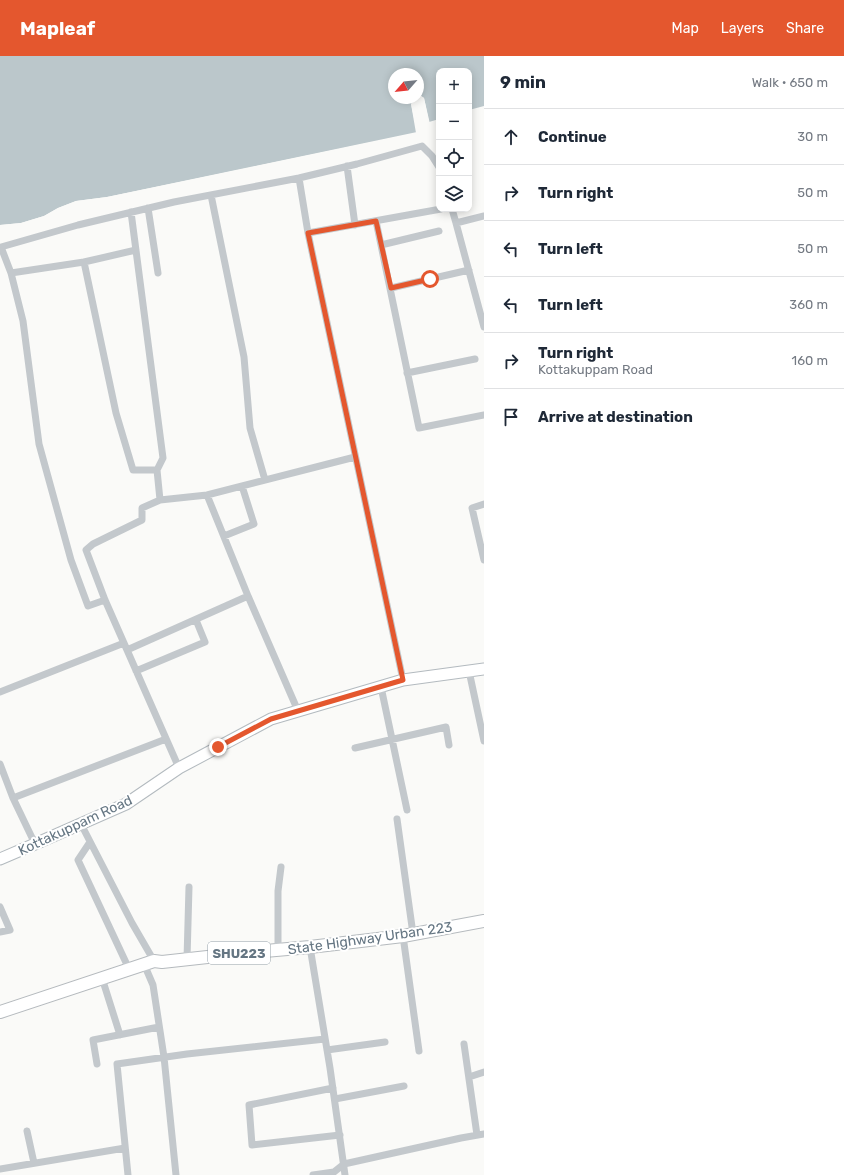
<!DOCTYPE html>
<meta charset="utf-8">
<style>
:root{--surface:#fff;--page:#f6f6f7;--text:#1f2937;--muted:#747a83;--line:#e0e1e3;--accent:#e4572e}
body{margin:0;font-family:Rubik,sans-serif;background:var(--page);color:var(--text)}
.controls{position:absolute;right:12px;top:12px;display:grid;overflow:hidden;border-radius:8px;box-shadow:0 2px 10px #0003}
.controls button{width:36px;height:36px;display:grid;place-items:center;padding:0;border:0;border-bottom:1px solid var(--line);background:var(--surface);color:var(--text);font:20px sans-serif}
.compass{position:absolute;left:388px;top:12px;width:36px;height:36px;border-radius:50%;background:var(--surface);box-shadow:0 2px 10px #0003;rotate:242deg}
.stop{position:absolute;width:12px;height:12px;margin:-9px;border:3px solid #e4572e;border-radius:50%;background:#fff}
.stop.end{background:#e4572e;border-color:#fff;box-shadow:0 1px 4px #0008}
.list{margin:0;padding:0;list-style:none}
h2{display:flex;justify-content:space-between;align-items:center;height:52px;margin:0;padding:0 16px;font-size:17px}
h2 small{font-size:13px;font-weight:400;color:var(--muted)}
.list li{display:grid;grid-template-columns:26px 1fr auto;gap:12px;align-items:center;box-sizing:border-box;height:56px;padding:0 16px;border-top:1px solid var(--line)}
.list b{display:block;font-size:15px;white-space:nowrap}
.list p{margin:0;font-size:13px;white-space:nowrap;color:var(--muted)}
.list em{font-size:13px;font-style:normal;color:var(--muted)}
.icon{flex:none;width:22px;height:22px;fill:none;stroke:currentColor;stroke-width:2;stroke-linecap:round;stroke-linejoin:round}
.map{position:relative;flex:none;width:484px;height:1119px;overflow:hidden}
header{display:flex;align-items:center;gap:24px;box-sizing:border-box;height:56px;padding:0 20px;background:var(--accent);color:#fff}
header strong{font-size:19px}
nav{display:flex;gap:22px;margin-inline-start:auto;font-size:14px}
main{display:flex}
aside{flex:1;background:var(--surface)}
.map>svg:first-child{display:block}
.water{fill:#bbc7cb}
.pier{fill:#fafaf8}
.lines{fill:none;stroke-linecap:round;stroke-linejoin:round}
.secondary-casing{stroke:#b3babf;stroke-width:13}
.primary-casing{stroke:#b5babe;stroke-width:14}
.street{stroke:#c3c8cc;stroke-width:7}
.secondary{stroke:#fff;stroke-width:11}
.primary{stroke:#fff;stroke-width:12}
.route{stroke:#e4572e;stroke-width:5}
.labels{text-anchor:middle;stroke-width:4;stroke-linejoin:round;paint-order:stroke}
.shield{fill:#fff;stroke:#939fa8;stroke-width:1}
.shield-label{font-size:13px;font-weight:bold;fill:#657683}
.street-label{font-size:14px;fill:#657683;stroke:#fff}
</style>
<header>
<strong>Mapleaf</strong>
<nav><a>Map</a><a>Layers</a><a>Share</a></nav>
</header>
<main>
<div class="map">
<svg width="484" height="1119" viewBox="0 0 484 1119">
<rect width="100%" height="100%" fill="#fafaf8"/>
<!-- water -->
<path class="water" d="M0,0H484V50L469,54V15H439V63L429,66L424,42L421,40L418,42V18H394V42H417L411,48L417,76L107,141L76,145L58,152L44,160L21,167L0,169Z"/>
<!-- pier -->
<path class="pier" d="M421,40L424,42L430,68L427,66L421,42L417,44L413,49L417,64L419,76L417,78L107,143L76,147L59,154L44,162L21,169L0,171V169L21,167L44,160L58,152L76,145L107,141L416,77L411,48L416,42Z"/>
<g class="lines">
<defs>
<path id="secondary" d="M0,803L35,788L126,748L179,712L271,663L403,624L484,613"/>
<path id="primary" d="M0,956L154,905L162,906L253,896L310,891L403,880L484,865"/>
</defs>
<!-- secondary casing -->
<use href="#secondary" class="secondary-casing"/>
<!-- primary casing -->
<use href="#primary" class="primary-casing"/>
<!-- street -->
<path class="street" d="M347,110L355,169
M299,122L308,177
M211,139L244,301L250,372L265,424
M148,152L158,217
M452,153L456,167
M131,156L163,402L157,414L160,444
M484,160L456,167L484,271
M376,165L419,372L484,359
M381,189L439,175
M84,206L136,194
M11,217L84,206L116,357L133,414H157
M391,232L469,214
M407,317L475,303
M207,439L248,540
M484,448L472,452L484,504
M224,480L254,468L242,430
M105,544L88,550L71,504L39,388L23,265L11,217L1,191L78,169L174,146L299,122L357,108L422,90L432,100L439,111
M127,594L248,540L298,655
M136,615L205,586L196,564
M469,615L484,685
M403,624L308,177L441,153
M381,631L407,754
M0,636L124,587
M355,692L446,671L449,689
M0,708L13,742L166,683
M179,712L105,544L86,494L93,488L142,464V452L160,444L207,439L355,401
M13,742L35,788
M397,763L413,878
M81,768L132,867L154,905
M90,786L78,804L129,913
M0,851L10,874L0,876
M403,880L419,995
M310,891L330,1012L345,1119
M278,894V835L281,811
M187,903L189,831
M144,908L153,929L164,1001L176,1119
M102,922L120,979
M464,988L477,1079
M327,994L385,986
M97,1008L93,984L159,971
M469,1021L484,1016
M333,1032L249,1049L252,1089L340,1079
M335,1043L404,1030
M27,1075L34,1107
M0,1113L125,1092
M128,1119L117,1008L187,998L325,983
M313,1119L334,1116L344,1108L461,1082L484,1078"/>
<!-- secondary -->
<use href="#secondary" class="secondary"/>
<!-- primary -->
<use href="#primary" class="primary"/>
</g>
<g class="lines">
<!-- route -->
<path class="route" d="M218,691L271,663L403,624L308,177L376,165L391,232L430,223"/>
</g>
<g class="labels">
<!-- shield labels -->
<rect class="shield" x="208" y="886" width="62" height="22" rx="3"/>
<g class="shield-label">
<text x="239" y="902">SHU223</text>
</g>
<!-- street labels -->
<g class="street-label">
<text transform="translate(75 769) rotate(-25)" y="5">Kottakuppam Road</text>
<text transform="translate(370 882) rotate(-8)" y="5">State Highway Urban 223</text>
</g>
</g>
</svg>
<div class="controls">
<button>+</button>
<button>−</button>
<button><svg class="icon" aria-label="locate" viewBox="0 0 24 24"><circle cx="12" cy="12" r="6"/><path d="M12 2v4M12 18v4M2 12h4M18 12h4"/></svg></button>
<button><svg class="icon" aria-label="layers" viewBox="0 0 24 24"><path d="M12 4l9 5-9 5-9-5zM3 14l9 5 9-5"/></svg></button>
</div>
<svg class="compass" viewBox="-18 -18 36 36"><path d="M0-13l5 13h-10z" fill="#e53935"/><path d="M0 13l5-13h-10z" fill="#747a83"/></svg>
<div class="stop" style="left:430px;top:223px"></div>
<div class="stop end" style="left:218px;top:691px"></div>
</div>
<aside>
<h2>9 min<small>Walk · 650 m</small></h2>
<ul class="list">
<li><svg class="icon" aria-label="ahead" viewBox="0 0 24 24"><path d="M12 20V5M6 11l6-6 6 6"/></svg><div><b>Continue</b></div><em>30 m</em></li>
<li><svg class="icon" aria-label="right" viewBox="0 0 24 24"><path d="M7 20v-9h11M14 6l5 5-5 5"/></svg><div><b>Turn right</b></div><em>50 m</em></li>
<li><svg class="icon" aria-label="left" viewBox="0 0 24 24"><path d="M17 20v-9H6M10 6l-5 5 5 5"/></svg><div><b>Turn left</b></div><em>50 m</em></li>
<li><svg class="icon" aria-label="left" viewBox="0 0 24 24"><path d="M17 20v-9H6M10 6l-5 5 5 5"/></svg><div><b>Turn left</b></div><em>360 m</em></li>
<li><svg class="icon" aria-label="right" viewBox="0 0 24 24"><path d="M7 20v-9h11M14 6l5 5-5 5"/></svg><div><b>Turn right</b><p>Kottakuppam Road</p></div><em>160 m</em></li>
<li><svg class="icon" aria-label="arrive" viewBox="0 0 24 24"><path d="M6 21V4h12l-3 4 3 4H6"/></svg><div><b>Arrive at destination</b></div></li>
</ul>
</aside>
</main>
